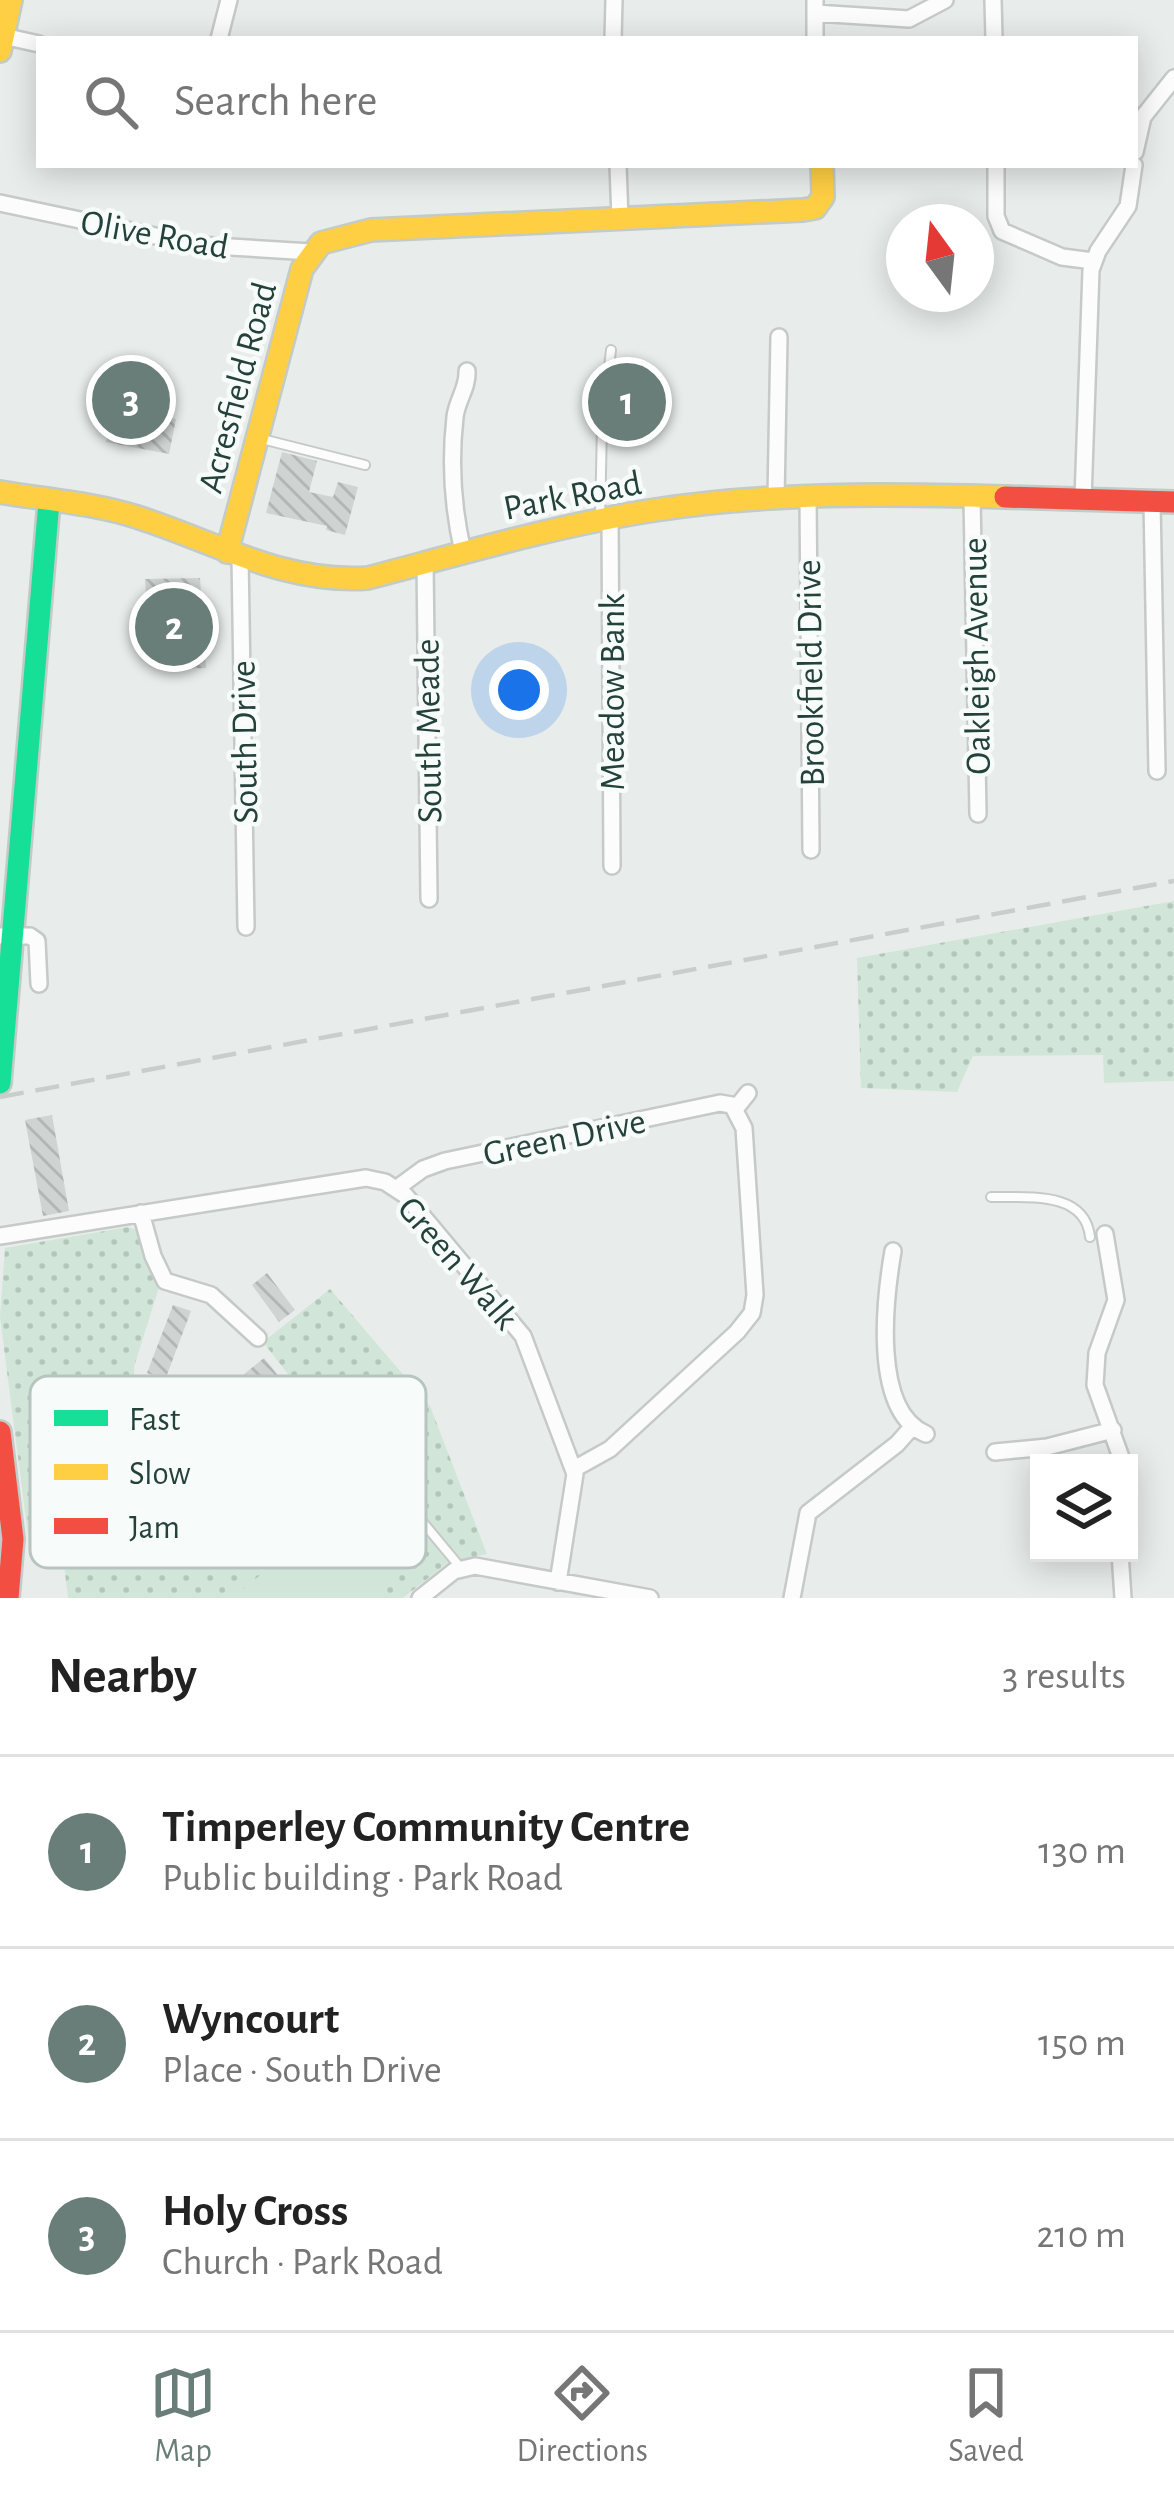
<!DOCTYPE html>
<meta charset="utf-8">
<style>
:root{--surface:#fff;--page:#f2f2f2;--text:#222;--muted:#767676;--line:#e0e0e0;--accent:#697e78}
body{margin:0;font-family:"Alegreya Sans",sans-serif;background:var(--page);color:var(--text)}
.controls{position:absolute;right:36px;bottom:36px;display:grid;overflow:hidden;border-radius:0px;box-shadow:0 6px 30px #0003}
.controls button{width:108px;height:108px;display:grid;place-items:center;padding:0;border:0;border-bottom:3px solid var(--line);background:var(--surface);color:var(--text);font:60px sans-serif}
.compass{position:absolute;left:886px;top:204px;width:108px;height:108px;border-radius:50%;background:var(--surface);box-shadow:0 6px 30px #0003;rotate:345deg}
.you{position:absolute;left:519px;top:690px;width:42px;height:42px;margin:-30px;border:9px solid #fff;border-radius:50%;background:#1a73e8;box-shadow:0 0 0 18px #1a73e833}
.badge{display:grid;place-items:center;width:78px;height:78px;border-radius:50%;background:var(--accent);color:#fff;font-size:39px;font-weight:700}
.pin{position:absolute;translate:-50% -50%;border:6px solid #fff;box-shadow:0 3px 12px #0006}
.list{margin:0;padding:0;list-style:none}
h2{display:flex;justify-content:space-between;align-items:center;height:156px;margin:0;padding:0 48px;font-size:51px}
h2 small{font-size:39px;font-weight:400;color:var(--muted)}
.list li{display:grid;grid-template-columns:78px 1fr auto;gap:36px;align-items:center;box-sizing:border-box;height:192px;padding:0 48px;border-top:3px solid var(--line)}
.list b{display:block;font-size:45px;white-space:nowrap}
.list p{margin:0;font-size:39px;white-space:nowrap;color:var(--muted)}
.list em{font-size:39px;font-style:normal;color:var(--muted)}
.icon{flex:none;width:66px;height:66px;fill:none;stroke:currentColor;stroke-width:2;stroke-linecap:round;stroke-linejoin:round}
.map{position:relative;flex:none;width:1174px;height:1598px;overflow:hidden}
.search{position:absolute;background:var(--surface);box-shadow:0 6px 30px #0003;left:36px;right:36px;top:36px;height:132px;display:flex;align-items:center;gap:30px;box-sizing:border-box;padding:0 42px;border-radius:0px;color:var(--muted);font-size:45px}
.sheet{height:732px;background:var(--surface)}
nav{display:flex;justify-content:space-around;align-items:center;box-sizing:border-box;height:168px;border-top:3px solid var(--line);background:var(--surface);font-size:33px;color:var(--muted)}
nav a{display:grid;justify-items:center;gap:6px}
nav .on{color:var(--accent)}
.map>svg:first-child{display:block}
.park{fill:url(#park-dots)}
.pitch{fill:#d1e6d8}
.building{fill:url(#building-back-hatch)}
.lines{fill:none;stroke-linecap:round;stroke-linejoin:round}
.lane-casing{stroke:#c5cac8;stroke-width:12}
.street-casing{stroke:#c5cac8;stroke-width:20}
.fast-casing{stroke:#c3cbc8;stroke-width:26}
.slow-casing{stroke:#c3cbc8;stroke-width:26}
.jam-casing{stroke:#c3cbc8;stroke-width:26}
.lane{stroke:#fcfcfc;stroke-width:8}
.street{stroke:#fcfcfc;stroke-width:15}
.fast{stroke:#16e098;stroke-width:21}
.slow{stroke:#ffcf43;stroke-width:21}
.jam{stroke:#f24e42;stroke-width:21}
.rail{stroke:#c9cdcc;stroke-width:4.5;stroke-dasharray:24 12;stroke-linecap:butt}
.labels{text-anchor:middle;stroke-width:9;stroke-linejoin:round;paint-order:stroke}
.street-label{font-size:36px;fill:#24423a;stroke:#f7fbf9}
.key{fill:#f7fbf9;stroke:#b8c4c0;stroke-width:3}
.key-label{font-size:33px;fill:#24423a}
</style>
<div class="map">
<svg width="1174" height="1598" viewBox="0 0 1174 1598">
<defs>
<pattern id="park-dots" width="8" height="8" patternUnits="userSpaceOnUse" patternTransform="scale(3)"><rect width="8" height="8" fill="#d1e6d8"/><path d="M2 2h.1M6 6h.1" fill="none" stroke="#b3c6ba" stroke-width="1.8" stroke-linecap="round"/></pattern>
<pattern id="building-back-hatch" width="6" height="6" patternUnits="userSpaceOnUse" patternTransform="scale(3)"><rect width="6" height="6" fill="#cfd4d2"/><path d="M-1 5l2 2M0 0l6 6M5-1l2 2" fill="none" stroke="#b2b7b5"/></pattern>
</defs>
<rect width="100%" height="100%" fill="#e8edeb"/>
<!-- park -->
<path class="park" d="M1174,901V1081L1104,1083L1103,1055L973,1056L957,1092L861,1088L857,958Z
M128,1227L136,1230L160,1284L134,1367L138,1423L178,1446L238,1424L291,1378L263,1342L330,1289L430,1406L487,1554L447,1563L403,1598H68L63,1556L31,1559L0,1317L5,1248Z"/>
<!-- pitch -->
<path class="pitch" d="M374,1481L432,1548L370,1598H247L241,1591Z"/>
<!-- building -->
<path class="building" d="M129,365L145,368L142,385L150,387L144,413L176,419L169,454L106,442L119,379L126,381Z
M615,386L644,388L642,418L612,416Z
M282,452L317,461L309,492L333,497L338,482L358,487L345,535L326,530L327,526L266,513Z
M200,578L206,668L168,669L167,633L148,634L145,579Z
M52,1115L69,1211L43,1216L25,1120Z
M267,1273L295,1310L279,1322L252,1285Z
M173,1305L191,1311L165,1380L147,1373Z
M264,1358L292,1393L269,1414L251,1393L219,1419L207,1404Z"/>
<g class="lines">
<defs>
<path id="lane" d="M602,426L625,427
M258,438L365,465
M600,518L602,426L611,350
M991,1197C1026,1198 1085,1190 1090,1237
M291,1406L309,1426L382,1473L460,1567"/>
<path id="street" d="M993,0L994,39
M815,13L909,19L945,0
M3,36L39,44
M219,39L229,0
M613,39L614,0
M815,39V0
M1135,152L1143,117L1174,78
M618,165L620,219
M996,165V216L1002,231L1062,257L1093,261
M0,203L198,245L311,252
M808,496L811,850
M776,498L779,337
M972,498L978,814
M1083,499L1091,270L1098,251L1128,206L1134,165
M1152,501L1157,771
M610,517L612,866
M463,552C453,509 450,461 455,417C457,400 468,388 467,371
M240,557L246,927
M425,562L429,899
M0,936H30L37,941L39,984
M736,1108L748,1093
M397,1188L423,1169L445,1161L720,1103L732,1105L744,1128L755,1295L752,1313L737,1332L610,1449L574,1469
M141,1213L153,1256L165,1281L211,1295L258,1338
M1105,1234L1116,1300L1097,1353L1095,1385L1123,1463
M0,1236L366,1178L385,1182L405,1195L523,1336L575,1474L558,1582
M893,1251C885,1298 871,1411 926,1434
M995,1452L1047,1447L1113,1430
M1120,1553L1123,1598
M420,1598L454,1571L475,1566L650,1598
M792,1598L808,1513L897,1444L912,1427"/>
<path id="fast" d="M0,1083L49,501"/>
<path id="slow" d="M0,51L11,0
M0,492C46,500 93,503 137,517C216,542 283,584 368,578C463,553 558,525 655,510C770,492 889,494 1005,497
M227,552L302,269L321,243L371,230L803,210L815,208L823,197L822,165"/>
<path id="jam" d="M1005,497L1174,502
M0,1432L13,1539L8,1598"/>
</defs>
<!-- lane casing -->
<use href="#lane" class="lane-casing"/>
<!-- street casing -->
<use href="#street" class="street-casing"/>
<!-- fast casing -->
<use href="#fast" class="fast-casing"/>
<!-- slow casing -->
<use href="#slow" class="slow-casing"/>
<!-- jam casing -->
<use href="#jam" class="jam-casing"/>
<!-- lane -->
<use href="#lane" class="lane"/>
<!-- street -->
<use href="#street" class="street"/>
<!-- fast -->
<use href="#fast" class="fast"/>
<!-- slow -->
<use href="#slow" class="slow"/>
<!-- jam -->
<use href="#jam" class="jam"/>
<!-- rail -->
<path class="rail" d="M0,1097L1174,881"/>
</g>
<g class="labels">
<!-- street labels -->
<g class="street-label">
<text transform="translate(155 233) rotate(10)" y="13">Olive Road</text>
<text transform="translate(236 387) rotate(-75)" y="13">Acresfield Road</text>
<text transform="translate(572 494) rotate(-11)" y="13">Park Road</text>
<text transform="translate(975 656) rotate(-91)" y="13">Oakleigh Avenue</text>
<text transform="translate(809 673) rotate(-91)" y="13">Brookfield Drive</text>
<text transform="translate(611 692) rotate(-90)" y="13">Meadow Bank</text>
<text transform="translate(427 731) rotate(-91)" y="13">South Meade</text>
<text transform="translate(243 742) rotate(-91)" y="13">South Drive</text>
<text transform="translate(564 1136) rotate(-12)" y="13">Green Drive</text>
<text transform="translate(459 1262) rotate(49)" y="13">Green Walk</text>
</g>
</g>
<!-- legend -->
<rect x="30" y="1376" width="396" height="192" rx="18" class="key"/>
<rect x="54" y="1410" width="54" height="16" fill="#16e098"/>
<rect x="54" y="1464" width="54" height="16" fill="#ffcf43"/>
<rect x="54" y="1518" width="54" height="16" fill="#f24e42"/>
<g class="key-label">
<text x="129" y="1430">Fast</text>
<text x="129" y="1484">Slow</text>
<text x="129" y="1538">Jam</text>
</g>
</svg>
<div class="controls">
<button><svg class="icon" aria-label="layers" viewBox="0 0 24 24"><path d="M12 4l9 5-9 5-9-5zM3 14l9 5 9-5"/></svg></button>
</div>
<svg class="compass" viewBox="-18 -18 36 36"><path d="M0-13l5 13h-10z" fill="#e53935"/><path d="M0 13l5-13h-10z" fill="#767676"/></svg>
<div class="you"></div>
<div class="pin badge" style="left:627px;top:402px">1</div>
<div class="pin badge" style="left:174px;top:627px">2</div>
<div class="pin badge" style="left:131px;top:400px">3</div>
<div class="search"><svg class="icon" aria-label="search" viewBox="0 0 24 24"><circle cx="10" cy="10" r="6"/><path d="M15 15l6 6"/></svg>Search here</div>
</div>
<section class="sheet">
<h2>Nearby<small>3 results</small></h2>
<ul class="list">
<li><span class="badge">1</span><div><b>Timperley Community Centre</b><p>Public building · Park Road</p></div><em>130 m</em></li>
<li><span class="badge">2</span><div><b>Wyncourt</b><p>Place · South Drive</p></div><em>150 m</em></li>
<li><span class="badge">3</span><div><b>Holy Cross</b><p>Church · Park Road</p></div><em>210 m</em></li>
</ul>
</section>
<nav>
<a class="on"><svg class="icon" aria-label="map" viewBox="0 0 24 24"><path d="M3 6l6-2 6 2 6-2v14l-6 2-6-2-6 2zM9 4v14M15 6v14"/></svg>Map</a>
<a><svg class="icon" aria-label="directions" viewBox="0 0 24 24"><path d="M12 3l9 9-9 9-9-9zM9 14v-3h6M13 9l2 2-2 2"/></svg>Directions</a>
<a><svg class="icon" aria-label="saved" viewBox="0 0 24 24"><path d="M7 4h10v16l-5-4-5 4z"/></svg>Saved</a>
</nav>
